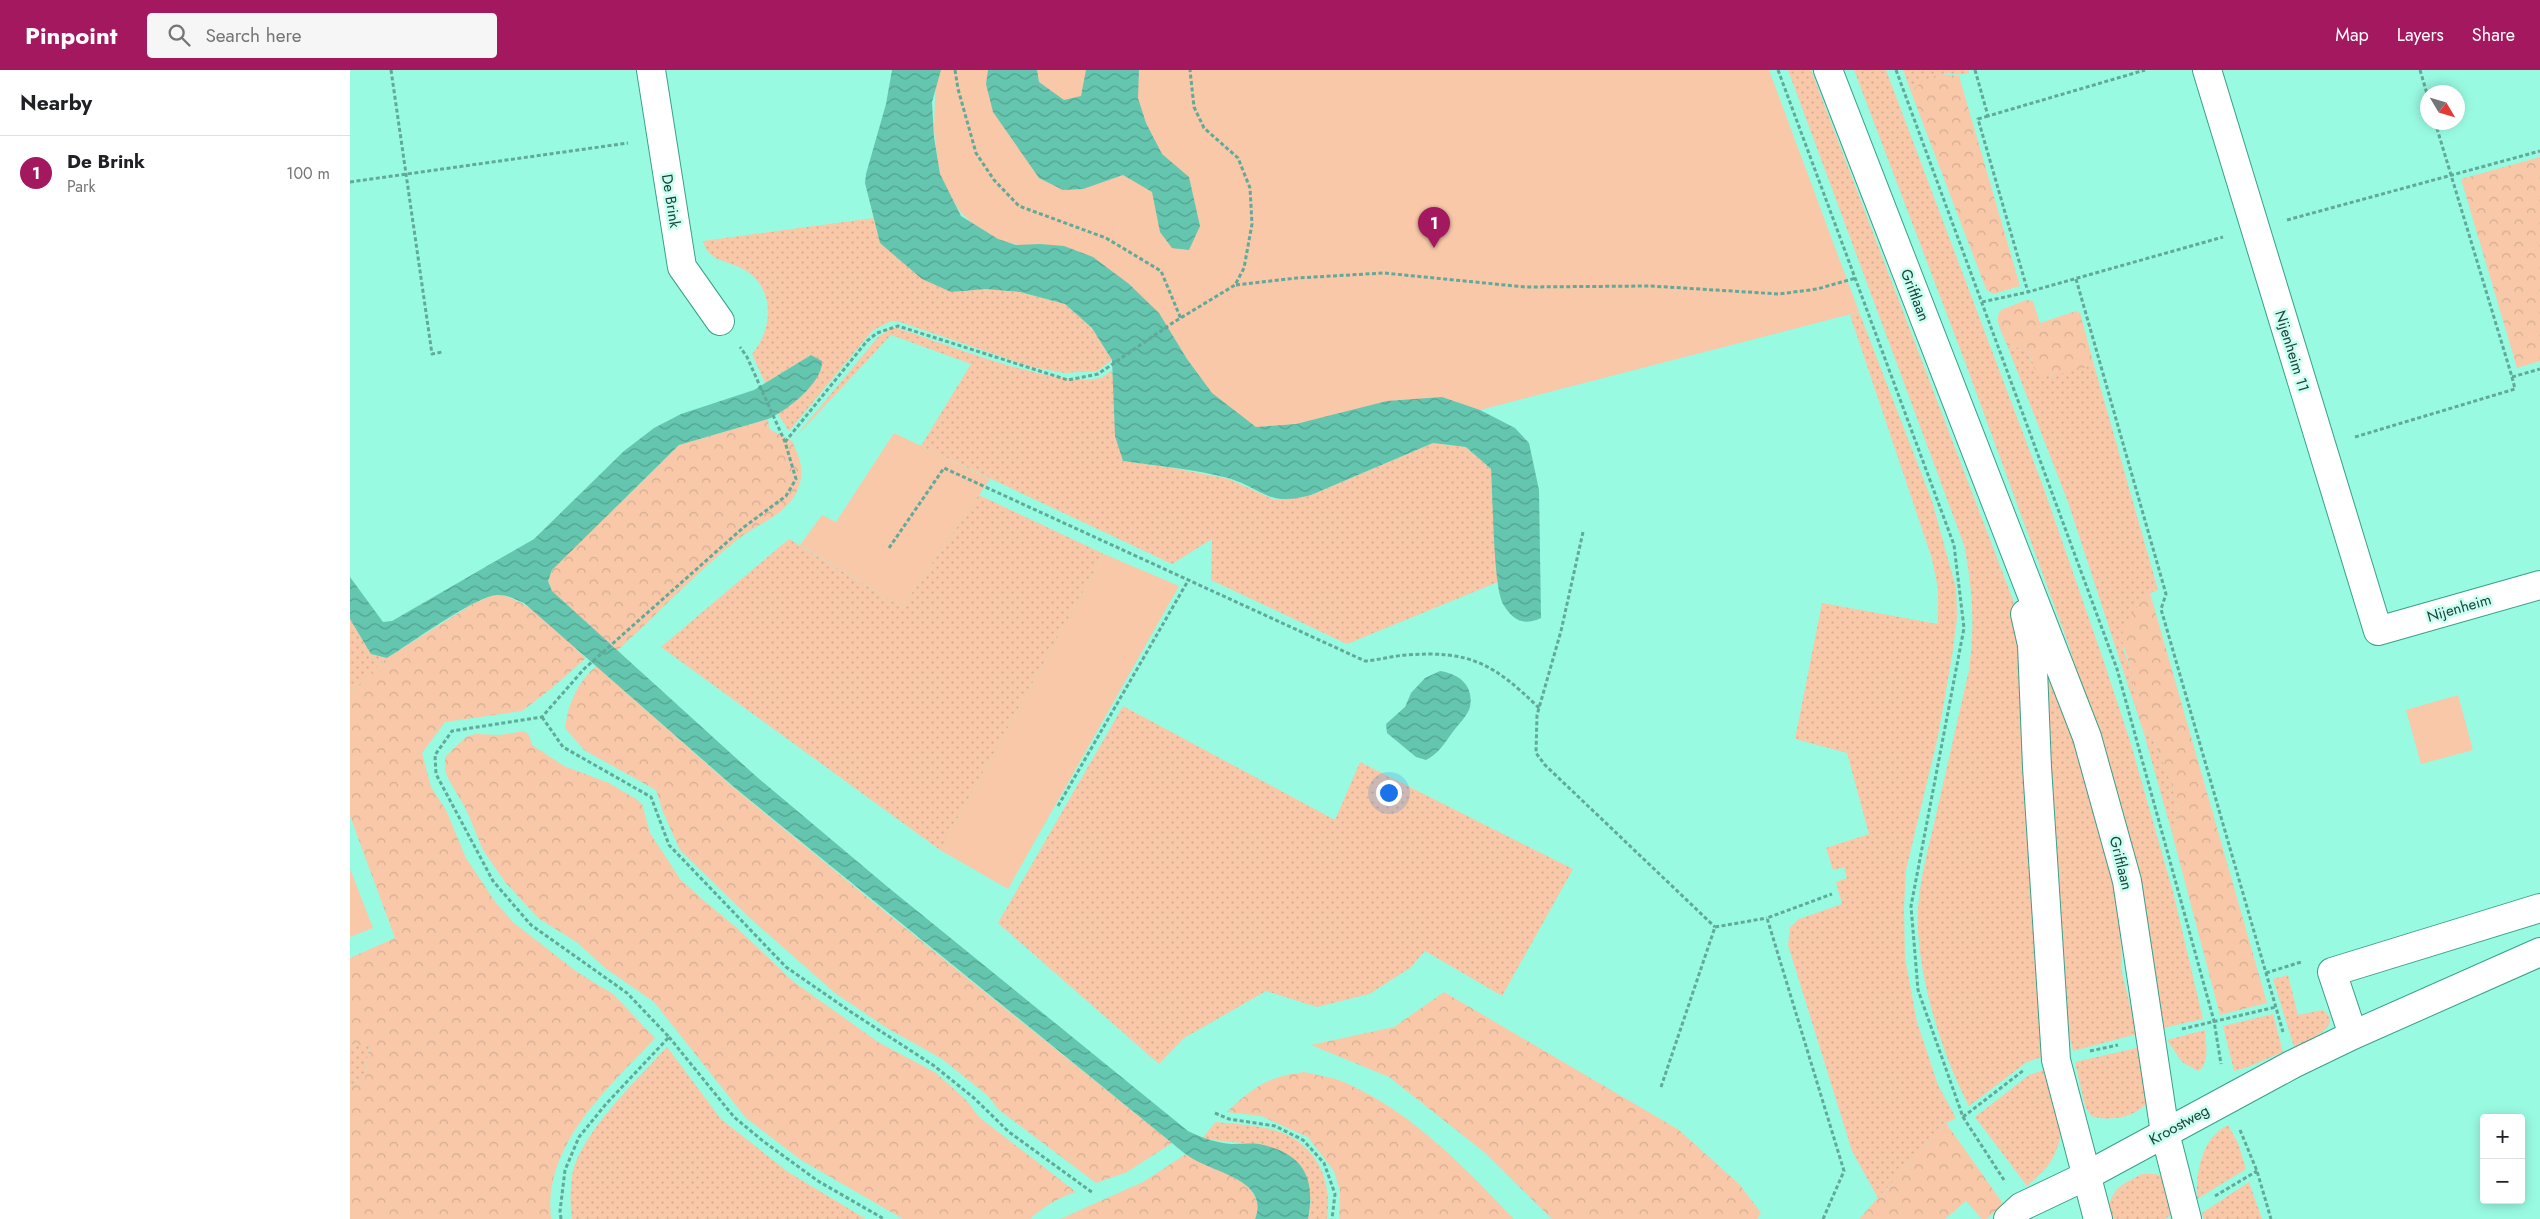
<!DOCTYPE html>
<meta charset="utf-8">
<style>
:root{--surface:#fff;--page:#f6f6f6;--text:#202124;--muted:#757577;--line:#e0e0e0;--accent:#a3185f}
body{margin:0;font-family:Jost,sans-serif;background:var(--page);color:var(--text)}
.controls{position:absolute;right:15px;bottom:15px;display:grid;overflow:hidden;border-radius:5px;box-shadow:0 2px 12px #0003}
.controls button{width:45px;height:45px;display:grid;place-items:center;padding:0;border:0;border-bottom:1px solid var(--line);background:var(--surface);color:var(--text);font:25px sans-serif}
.compass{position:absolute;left:2070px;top:15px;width:45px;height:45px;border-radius:50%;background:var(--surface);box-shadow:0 2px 12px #0003;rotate:128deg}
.you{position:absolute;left:1038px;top:722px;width:18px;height:18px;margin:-12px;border:4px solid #fff;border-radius:50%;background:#1a73e8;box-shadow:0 0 0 8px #1a73e833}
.badge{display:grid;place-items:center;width:32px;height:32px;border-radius:50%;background:var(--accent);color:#fff;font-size:16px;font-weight:700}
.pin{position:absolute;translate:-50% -41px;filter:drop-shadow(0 1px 2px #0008)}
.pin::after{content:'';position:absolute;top:26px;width:18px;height:15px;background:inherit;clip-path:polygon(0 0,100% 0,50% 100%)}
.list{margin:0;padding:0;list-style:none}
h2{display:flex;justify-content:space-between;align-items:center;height:65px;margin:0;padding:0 20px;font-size:21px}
h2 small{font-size:16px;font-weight:400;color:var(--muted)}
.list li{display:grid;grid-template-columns:32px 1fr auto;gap:15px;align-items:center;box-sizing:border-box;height:75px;padding:0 20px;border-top:1px solid var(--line)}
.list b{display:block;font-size:19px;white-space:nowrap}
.list p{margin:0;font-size:16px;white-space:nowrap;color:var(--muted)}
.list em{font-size:16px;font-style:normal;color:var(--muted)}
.icon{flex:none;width:28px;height:28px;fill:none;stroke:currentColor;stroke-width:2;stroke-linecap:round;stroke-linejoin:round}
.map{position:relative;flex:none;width:2190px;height:1149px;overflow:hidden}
header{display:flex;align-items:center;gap:30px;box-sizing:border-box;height:70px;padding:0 25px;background:var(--accent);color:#fff}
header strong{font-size:24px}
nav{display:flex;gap:28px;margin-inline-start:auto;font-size:18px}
.search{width:350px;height:45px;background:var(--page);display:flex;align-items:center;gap:12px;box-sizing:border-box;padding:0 18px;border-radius:5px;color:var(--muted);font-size:19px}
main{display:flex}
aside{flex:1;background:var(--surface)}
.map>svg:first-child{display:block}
.grass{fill:url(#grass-dots)}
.forest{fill:url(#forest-crowns)}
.green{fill:#f8c8a8}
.water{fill:url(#water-waves)}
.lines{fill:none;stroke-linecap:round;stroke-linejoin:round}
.minor-casing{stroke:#3a9f89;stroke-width:30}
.tertiary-casing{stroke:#3a9f89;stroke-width:30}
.path{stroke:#61a998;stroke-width:3;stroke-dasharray:4 2.5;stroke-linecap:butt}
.minor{stroke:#fff;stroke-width:28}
.tertiary{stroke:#fff;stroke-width:28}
.labels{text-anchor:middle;stroke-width:5;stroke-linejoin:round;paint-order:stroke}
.street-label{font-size:15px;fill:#1b443b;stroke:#c8fff0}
</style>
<header>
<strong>Pinpoint</strong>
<div class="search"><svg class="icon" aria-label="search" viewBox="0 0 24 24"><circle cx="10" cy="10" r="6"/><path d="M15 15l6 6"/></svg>Search here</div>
<nav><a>Map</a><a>Layers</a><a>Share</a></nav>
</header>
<main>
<aside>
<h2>Nearby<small></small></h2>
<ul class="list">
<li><span class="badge">1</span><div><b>De Brink</b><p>Park</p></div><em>100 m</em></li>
</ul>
</aside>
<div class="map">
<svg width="2190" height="1149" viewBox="0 0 2190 1149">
<defs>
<pattern id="grass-dots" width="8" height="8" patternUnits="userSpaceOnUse" patternTransform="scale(1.25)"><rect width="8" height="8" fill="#f8c8a8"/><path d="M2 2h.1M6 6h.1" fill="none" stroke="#d4ad92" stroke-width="1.8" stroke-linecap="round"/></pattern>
<pattern id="forest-crowns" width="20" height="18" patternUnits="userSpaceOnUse" patternTransform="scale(1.25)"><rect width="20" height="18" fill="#f8c8a8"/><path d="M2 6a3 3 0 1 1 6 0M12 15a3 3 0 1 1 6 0" fill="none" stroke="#d4ad92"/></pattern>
<pattern id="water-waves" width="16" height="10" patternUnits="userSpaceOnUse" patternTransform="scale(1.25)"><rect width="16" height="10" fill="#65c6af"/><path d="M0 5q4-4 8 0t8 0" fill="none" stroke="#52a290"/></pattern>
</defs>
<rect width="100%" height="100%" fill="#99fae2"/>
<!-- grass -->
<path class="grass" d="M1438,0H1461L1663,530L1671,575L1701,984L1677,992L1619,1036C1591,983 1565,899 1568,839C1570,807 1579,776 1586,745C1597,697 1608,648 1619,600C1625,553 1623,522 1614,475Z
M1504,0H1536L1694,419L1753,589L1780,671L1823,822L1853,949L1813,958L1792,875L1762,715L1718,573L1615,292Z
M1553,0H1618L1619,3C1609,6 1602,3 1592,4C1580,6 1569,14 1561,22Z
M524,148L530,173L601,222L636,219L670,222L715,234L742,258L762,290L747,301L715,303L682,297L550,252L541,251L522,261L439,361L428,344L454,323L472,298L461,285L415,313L402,284C424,258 426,216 391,198C375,190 358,191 353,171Z
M1509,242L1582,431L1606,518L1607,548L1602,586L1588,666L1556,800L1554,837L1555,888L1567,952L1588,1015L1606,1048L1596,1053L1528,1128L1502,1081L1438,875L1440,857L1449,849L1492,834L1486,812L1497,808L1494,797L1483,800L1476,778L1519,764L1497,683L1445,669L1472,533L1588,554V519L1582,489L1500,245Z
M542,258H547C591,272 709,320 750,308C754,307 759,302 762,300L773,391L823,398L879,409L925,430L961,425L1083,373L1116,377L1141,399L1148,512L997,574L861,510L862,469L822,494L571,376L621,294L541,265L442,371L528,267Z
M1657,275L1678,280L1681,290L1701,305L1744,295L1808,520L1800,523L1773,579L1782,603L1789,649L1718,432Z
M629,425L754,484L590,780L311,577L439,469L552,537Z
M0,549L21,584L37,588L0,623Z
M1703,609L1708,613L1769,832L1772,903L1787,964L1723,981L1710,926L1697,612Z
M773,636L985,750L1010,692L1223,799L1152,926L1075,881L1060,898L1019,924L967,937L916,921L834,968L809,994L648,853Z
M1793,660L1802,667L1822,715L1829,748L1822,763Z
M1938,905L1948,945L1972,940C1998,955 1954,973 1944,977L1923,909Z
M1923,944L1933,982L1898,997L1884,1001L1873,956Z
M1855,960C1856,972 1860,995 1848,1001L1832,992L1817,970Z
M0,974L19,975L15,1009L0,1015Z
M317,977L371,1049L438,1102L516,1149H222C220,1135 220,1120 222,1107C228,1065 289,1008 317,977Z
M1791,977L1798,1031C1786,1048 1760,1052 1741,1046L1735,1036L1725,992Z
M1705,996C1710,1031 1720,1063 1699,1094C1694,1102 1684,1109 1677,1116L1625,1047L1679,1005Z
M866,1052C886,1054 908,1055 927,1061C966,1073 983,1111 977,1149H958L961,1131L926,1079C902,1072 877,1073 852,1068Z
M1878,1055L1888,1073L1896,1099L1847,1129C1846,1103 1851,1068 1878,1055Z
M1792,1104H1806L1815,1107L1830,1139L1815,1149H1760C1756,1122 1770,1115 1792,1104Z
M1899,1112L1912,1149H1854L1852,1143Z"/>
<!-- forest -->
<path class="forest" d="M1591,4L1609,6L1670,216L1643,224L1636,219L1561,22C1570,12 1578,7 1591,4Z
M2190,87V291L2167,298L2111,109Z
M1676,230L1683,231L1690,253L1726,241L1730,243L1744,295C1725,300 1704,309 1686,302L1678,280L1657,275C1653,265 1643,250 1651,240Z
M418,349L419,359L442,371C450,389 456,402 447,421C437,444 408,454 388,469C346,503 307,544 267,581L202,521L198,511L201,500L329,375Z
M1800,523L1917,933L1870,945L1822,763L1829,748L1822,715L1802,667L1793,660L1789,649L1782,603L1771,567L1776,553L1792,530Z
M146,524C181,529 210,565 236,588L202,618L172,641L95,652L72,683L81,717L96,740L116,788L146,833L164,853L227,902L263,924L305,968C259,1018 193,1073 201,1149H0V1015L15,1009L19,976L0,974V888L45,868L0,746V623L37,588L124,533Z
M246,596L384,718L523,832L822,1073L777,1102L746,1113L649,1040L637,1025L592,989L537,958L485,923L401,849L330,780L313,742L306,720L234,680L215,658C218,634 227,613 246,596Z
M174,661L179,665L182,675L214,696L259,713L286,729L292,734L300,763L319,792L330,809L351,828L388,859L444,912L528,972L586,1003L617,1031L629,1047L726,1122C708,1128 694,1136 680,1149H553L451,1090L396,1048L304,932L255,898L228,873L188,848L155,812L133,780L116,739L99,710L95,701V687L116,667L125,664L150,665Z
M1094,922L1329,1060L1390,1115L1411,1143L1407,1149H1202L1134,1082L1039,1007L961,975L1044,957Z
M955,1002C968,1006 984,1007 996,1013C1063,1043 1114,1097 1164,1149H989L990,1121L984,1101L958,1067L911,1046L877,1042C903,1017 919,1006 955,1002Z
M1596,1053L1654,1135L1636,1149H1632L1616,1131L1595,1149H1509Z
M836,1084C860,1098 921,1112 905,1149H710L793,1112Z"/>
<!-- green -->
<path class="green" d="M586,0H1419L1509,242L1130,340L908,365L859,336L725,188L641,169L612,144L590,112L584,59Z
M544,363L640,409L552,537L450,475L472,445L486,452Z
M754,484L829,516L658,819L590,780Z
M2108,625L2123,680L2071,694L2056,640Z
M0,799L23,858L0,867Z"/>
<!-- water -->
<path class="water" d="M542,0H591L582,32L584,67L590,104L611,146L648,169L666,175L690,174L714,176L743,187L779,214L809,243L837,289L862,323L906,357L946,354L1037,331L1092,327L1130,340L1165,358L1179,373L1189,420L1191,548C1174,556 1163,551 1153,534C1143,516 1143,425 1141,399L1116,377L1083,373L961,425C917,437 916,420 878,408C844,399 807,396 773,391L765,366L762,290L742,258L715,234L670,222L636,219L601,222L572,209L530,173L515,113L516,104L536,34Z
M638,0H687L689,12L714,30L731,26L736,0H789L788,28L796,53L812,84L839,107L850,156L839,180L822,178L810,162L802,122L773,105L733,119L713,120L689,108L643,42L636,14Z
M461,285L472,291C473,313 436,341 418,349L329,375L202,500L198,511L202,521L408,708L539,818L838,1061C852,1068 867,1073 882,1074C891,1074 900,1073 909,1074C953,1083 966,1107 958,1149H905C919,1114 873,1104 851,1093C840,1088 831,1081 822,1073L385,718L174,533C165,529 158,525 148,525C128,524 57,576 37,588L21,584L0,549V507L33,552L42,551L184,469L274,381L304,358L331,344L404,320Z
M1090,601C1109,604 1124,615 1120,637C1118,645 1107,656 1102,663C1094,674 1088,684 1076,690L1066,687L1037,663L1036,654L1055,637L1061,623L1075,608Z"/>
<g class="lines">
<defs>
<path id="minor" d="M301,0L332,197L370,251
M1857,0L2028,561L2190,515
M2003,965L1982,902L2190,838
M1658,1149L1671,1137L1736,1106L1943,994L2003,965L2190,882"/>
<path id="tertiary" d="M1478,0L1737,667L1777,811L1815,1063L1837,1149
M1675,544L1682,575L1687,697L1706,990L1748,1149"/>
</defs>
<!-- minor casing -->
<use href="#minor" class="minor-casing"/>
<!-- tertiary casing -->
<use href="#tertiary" class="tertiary-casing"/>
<!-- path -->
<path class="path" d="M41,0L82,284L92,282
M605,0L608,19L626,83L644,110L669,136L756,168L811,201L831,249
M1428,0L1604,475L1614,558L1561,836L1568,920L1613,1047L1654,1110
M1546,0L1767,599L1864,951L1871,994
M1625,0L1638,46L1795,0
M2070,0L2078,27
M1638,46L1628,49L1678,222
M2085,52L2162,307L2190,299
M0,112L278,73
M1937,150L2190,81
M1726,209L1816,524L1811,539L1933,962
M886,215L947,208L1034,203L1175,217L1301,216L1429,224L1467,219L1506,208
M1632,232L1678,222L1873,167
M2005,367L2165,319L2162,307
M435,372L517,271L527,263L548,256L718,310L748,304L824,252L885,215L894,198L902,154L900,118L888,88L854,58L844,37L840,0
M1233,462L1211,561L1187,645L1186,683L1195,695L1365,857
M539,478L594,398L1015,591C1029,590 1042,586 1056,585C1120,580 1144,594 1189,638
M192,647L213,677L301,727L319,775L436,897L501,942L583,995L624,1028L659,1062L743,1123
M708,736L839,509
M1916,903L1951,892
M1832,959L1926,937
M319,967L384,1047L413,1071L468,1111L534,1149
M1740,981L1768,975
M1311,1017L1365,857L1417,848
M865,1043L879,1049L925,1056L953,1070L974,1093L985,1124L982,1149
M1613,1047L1674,1000
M1890,1060L1907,1101L1921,1149
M1865,1126L1907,1101
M211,1149L210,1141L215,1100L229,1067L256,1034L319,967L277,923L181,855L143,811L86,704L85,685L102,661L192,647L234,599L394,457L436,426L446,409L435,372L397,287L390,277
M1473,1149L1494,1101L1417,848L1482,824"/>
<!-- minor -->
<use href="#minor" class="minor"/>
<!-- tertiary -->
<use href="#tertiary" class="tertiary"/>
</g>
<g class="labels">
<!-- street labels -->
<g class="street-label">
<text transform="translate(321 131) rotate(81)" y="5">De Brink</text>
<text transform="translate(1565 225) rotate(69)" y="5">Griftlaan</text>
<text transform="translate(1942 281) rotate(73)" y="5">Nijenheim 11</text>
<text transform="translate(2109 538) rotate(-16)" y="5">Nijenheim</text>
<text transform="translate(1771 793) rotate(76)" y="5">Griftlaan</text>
<text transform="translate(1829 1055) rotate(-29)" y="5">Kroostweg</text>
</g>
</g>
</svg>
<div class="controls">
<button>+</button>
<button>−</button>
</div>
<svg class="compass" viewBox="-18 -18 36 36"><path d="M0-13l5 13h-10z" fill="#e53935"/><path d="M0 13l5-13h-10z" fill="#757577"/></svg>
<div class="you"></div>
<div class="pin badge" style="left:1084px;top:178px">1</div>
</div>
</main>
